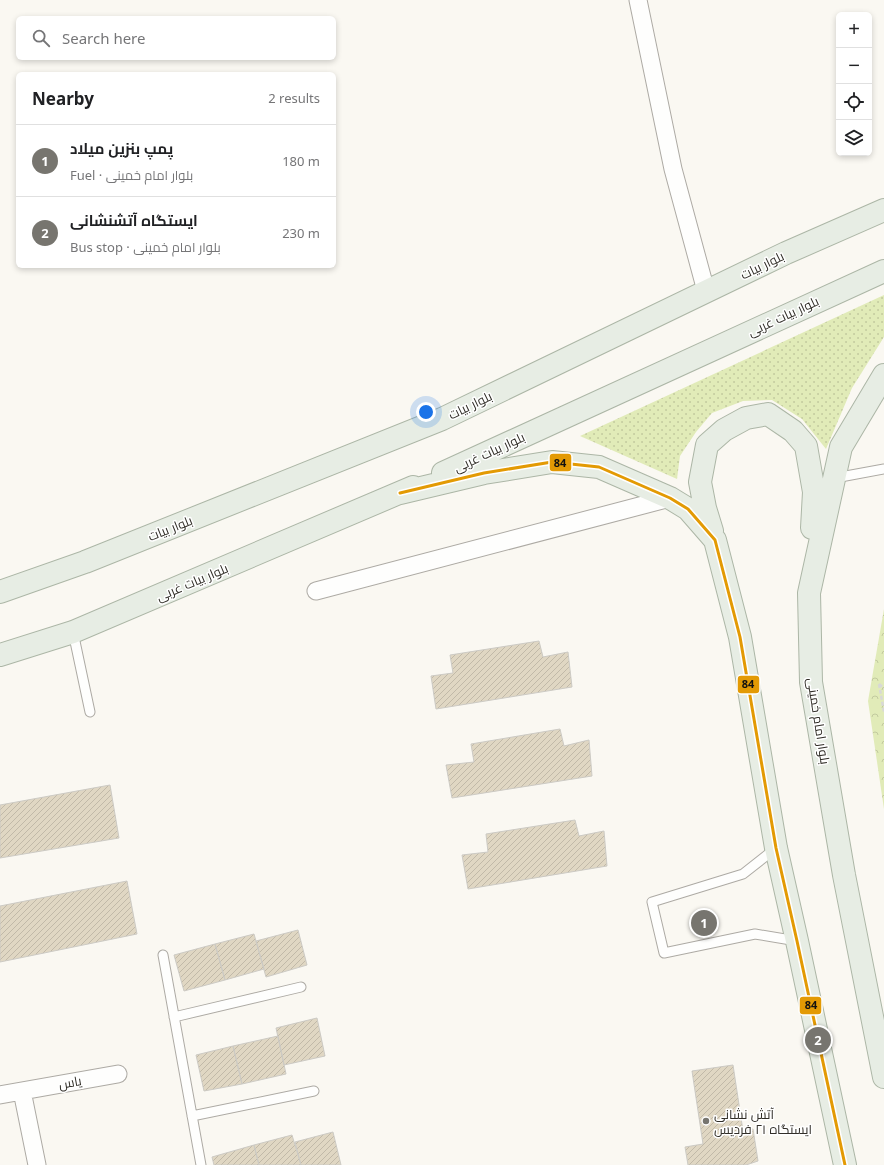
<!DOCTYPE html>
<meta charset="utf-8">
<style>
:root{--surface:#fff;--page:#f2f2f2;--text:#202124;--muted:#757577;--line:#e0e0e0;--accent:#77756f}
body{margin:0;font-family:"Noto Sans",Cairo,sans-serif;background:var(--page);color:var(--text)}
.controls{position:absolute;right:12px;top:12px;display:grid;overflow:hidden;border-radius:6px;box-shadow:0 2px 6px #0003}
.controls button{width:36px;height:36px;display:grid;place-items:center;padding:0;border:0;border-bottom:1px solid var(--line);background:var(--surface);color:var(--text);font:20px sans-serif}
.you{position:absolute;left:426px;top:412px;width:14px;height:14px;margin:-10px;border:3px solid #fff;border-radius:50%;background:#1a73e8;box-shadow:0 0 0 6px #1a73e833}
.badge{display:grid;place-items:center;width:26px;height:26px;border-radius:50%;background:var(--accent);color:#fff;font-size:13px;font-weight:700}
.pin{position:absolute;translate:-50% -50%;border:2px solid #fff;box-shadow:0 1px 4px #0006}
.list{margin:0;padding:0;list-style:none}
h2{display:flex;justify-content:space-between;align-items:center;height:52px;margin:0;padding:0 16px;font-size:17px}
h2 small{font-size:13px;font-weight:400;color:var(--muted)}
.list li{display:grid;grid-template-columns:26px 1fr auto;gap:12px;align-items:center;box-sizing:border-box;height:72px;padding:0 16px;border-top:1px solid var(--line)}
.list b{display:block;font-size:15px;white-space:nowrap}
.list p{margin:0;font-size:13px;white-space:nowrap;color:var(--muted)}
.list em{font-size:13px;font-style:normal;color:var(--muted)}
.icon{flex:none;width:22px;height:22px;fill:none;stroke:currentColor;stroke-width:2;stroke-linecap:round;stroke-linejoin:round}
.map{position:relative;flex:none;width:884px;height:1165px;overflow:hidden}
.search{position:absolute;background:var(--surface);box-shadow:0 2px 6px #0003;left:16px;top:16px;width:320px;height:44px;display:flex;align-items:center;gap:10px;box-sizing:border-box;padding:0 14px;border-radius:6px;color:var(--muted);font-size:15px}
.panel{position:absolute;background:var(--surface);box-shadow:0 2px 6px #0003;left:16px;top:72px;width:320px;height:196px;border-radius:6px}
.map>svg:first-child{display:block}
.grass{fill:url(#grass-dots)}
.park{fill:url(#park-crowns)}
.building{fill:url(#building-hatch);stroke:#cccac4}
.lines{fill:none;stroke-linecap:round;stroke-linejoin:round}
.service-casing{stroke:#adaaa4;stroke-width:11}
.minor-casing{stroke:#adaaa4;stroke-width:19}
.primary-casing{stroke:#acb6a6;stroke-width:24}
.path{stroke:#d8d8d6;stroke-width:2.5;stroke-dasharray:4 2;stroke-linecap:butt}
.service{stroke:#fefefd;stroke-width:9}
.minor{stroke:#fefefd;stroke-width:17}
.primary{stroke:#e7ede4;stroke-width:22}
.bus-1-casing{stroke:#fff;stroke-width:6}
.bus-1{stroke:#e39a04;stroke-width:3}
.poi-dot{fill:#77756f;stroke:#fff;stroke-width:1.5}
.labels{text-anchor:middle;stroke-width:3;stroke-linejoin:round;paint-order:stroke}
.street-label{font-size:13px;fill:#312e28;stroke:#fff}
.poi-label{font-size:13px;fill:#312e28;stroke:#fff;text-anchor:start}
.line-badge{stroke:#fff;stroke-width:1.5}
.pale-badge-label{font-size:11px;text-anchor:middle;font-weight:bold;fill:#111}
</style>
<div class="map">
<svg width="884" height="1165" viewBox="0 0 884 1165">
<defs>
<pattern id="grass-dots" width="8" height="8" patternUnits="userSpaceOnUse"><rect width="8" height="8" fill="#e1ebb8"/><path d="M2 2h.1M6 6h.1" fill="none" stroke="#c2ca9e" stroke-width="1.8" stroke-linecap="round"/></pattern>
<pattern id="park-crowns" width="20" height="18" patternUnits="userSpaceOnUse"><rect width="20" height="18" fill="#e1ebb8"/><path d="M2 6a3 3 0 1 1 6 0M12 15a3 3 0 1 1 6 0" fill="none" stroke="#c2ca9e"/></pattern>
<pattern id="building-hatch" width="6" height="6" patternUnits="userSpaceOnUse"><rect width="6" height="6" fill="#e0d7c3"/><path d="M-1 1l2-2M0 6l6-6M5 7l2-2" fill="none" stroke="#c1b9a8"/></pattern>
</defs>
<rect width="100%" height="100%" fill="#faf8f2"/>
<!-- grass -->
<path class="grass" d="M884,295V337L852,388L826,449L802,419L772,400L743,401L712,413L696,432L680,456L677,479L580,436Z"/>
<!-- park -->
<path class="park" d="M884,609V809L868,701Z"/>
<!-- building -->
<path class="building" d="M539,641L543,657L568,652L572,687L436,709L431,676L453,673L450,655Z
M560,729L564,746L589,740L592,776L452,798L446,765L474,762L471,744Z
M110,785L119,838L0,858V805Z
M575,820L579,836L604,831L607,866L468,889L462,855L488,852L486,834Z
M127,881L137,934L0,962V906Z
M298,930L307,965L266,977L256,941Z
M254,934L264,969L225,980L215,944Z
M215,944L225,980L184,991L174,955Z
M317,1018L325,1056L284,1065L276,1028Z
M278,1036L286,1074L242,1084L233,1046Z
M233,1046L242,1084L204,1091L196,1055Z
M733,1065L743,1131L753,1129L758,1161L746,1165H688L685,1147L703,1144L692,1071Z
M333,1132L341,1165H301L295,1142Z
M292,1135L301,1165H259L254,1145Z
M254,1145L259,1165H214L212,1157Z"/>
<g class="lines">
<defs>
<path id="service" d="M835,478L884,469
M73,632L90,712
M776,848L743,874L652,902L664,953L755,934L797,941
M163,955L201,1165
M174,1017L301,987
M192,1116L314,1091"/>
<path id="minor" d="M638,0L673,169L706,291
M316,591L670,498
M22,1091L37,1165
M0,1095L118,1074"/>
<path id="primary" d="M884,375L841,447L809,593L811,682L844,875L884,1077
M443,473L884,271
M400,493L484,473L552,462L599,467L670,498L688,509L715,540L740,637L776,848L797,941L845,1165
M712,531L705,508L700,482L707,445L724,430L746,418L768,414L793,431L806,446L814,492L812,528
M0,592L85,562L442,419L786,253L884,210
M0,655L73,632L413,487"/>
</defs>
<!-- service casing -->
<use href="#service" class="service-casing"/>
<!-- minor casing -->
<use href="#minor" class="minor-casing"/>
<!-- primary casing -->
<use href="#primary" class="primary-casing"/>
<!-- path -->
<path class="path" d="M879,684L884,712
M879,684L884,688"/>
<!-- service -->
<use href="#service" class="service"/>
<!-- minor -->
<use href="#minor" class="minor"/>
<!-- primary -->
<use href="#primary" class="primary"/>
<defs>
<path id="bus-1" d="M400,493L484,473L552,462L599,467L670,498L688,509L715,540L740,637L776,848L797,941L845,1165"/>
</defs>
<!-- bus-1 casing -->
<use href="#bus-1" class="bus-1-casing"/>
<!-- bus-1 -->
<use href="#bus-1" class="bus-1"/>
</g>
<!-- markers -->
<circle class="poi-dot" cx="706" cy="1121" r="4"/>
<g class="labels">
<!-- street labels -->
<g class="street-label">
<text transform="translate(762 265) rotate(-26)" y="5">بلوار بیات</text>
<text transform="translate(783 316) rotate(-25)" y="5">بلوار بیات غربی</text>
<text transform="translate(470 405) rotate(-26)" y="5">بلوار بیات</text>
<text transform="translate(489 452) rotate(-25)" y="5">بلوار بیات غربی</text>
<text transform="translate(170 528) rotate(-22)" y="5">بلوار بیات</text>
<text transform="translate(192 582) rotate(-23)" y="5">بلوار بیات غربی</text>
<text transform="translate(819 721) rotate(81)" y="5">بلوار امام خمینی</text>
<text transform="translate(70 1082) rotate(-10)" y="5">یاس</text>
</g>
<!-- poi labels -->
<g class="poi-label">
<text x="714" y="1119">آتش نشانی<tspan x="714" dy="15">ایستگاه ۲۱ فردیس</tspan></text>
</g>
</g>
<g class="line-badge">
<rect x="549" y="453" width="23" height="19" rx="4" fill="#e39a04"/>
<rect x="737" y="675" width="23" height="19" rx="4" fill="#e39a04"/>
<rect x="799" y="996" width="23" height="19" rx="4" fill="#e39a04"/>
</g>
<g class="pale-badge-label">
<text x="560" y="467">84</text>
<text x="748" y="688">84</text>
<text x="811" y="1009">84</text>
</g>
</svg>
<div class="controls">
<button>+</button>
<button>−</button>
<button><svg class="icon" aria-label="locate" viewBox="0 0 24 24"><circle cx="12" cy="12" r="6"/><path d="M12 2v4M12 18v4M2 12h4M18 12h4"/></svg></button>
<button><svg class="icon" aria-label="layers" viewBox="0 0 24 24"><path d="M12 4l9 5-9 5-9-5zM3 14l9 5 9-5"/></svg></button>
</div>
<div class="you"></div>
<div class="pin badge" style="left:704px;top:923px">1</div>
<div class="pin badge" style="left:818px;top:1040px">2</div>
<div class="search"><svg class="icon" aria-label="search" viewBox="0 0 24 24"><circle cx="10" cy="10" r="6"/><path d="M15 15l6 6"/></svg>Search here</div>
<section class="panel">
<h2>Nearby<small>2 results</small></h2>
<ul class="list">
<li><span class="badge">1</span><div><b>پمپ بنزین میلاد</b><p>Fuel · بلوار امام خمینی</p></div><em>180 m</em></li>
<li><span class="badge">2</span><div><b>ایستگاه آتشنشانی</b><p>Bus stop · بلوار امام خمینی</p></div><em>230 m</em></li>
</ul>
</section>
</div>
